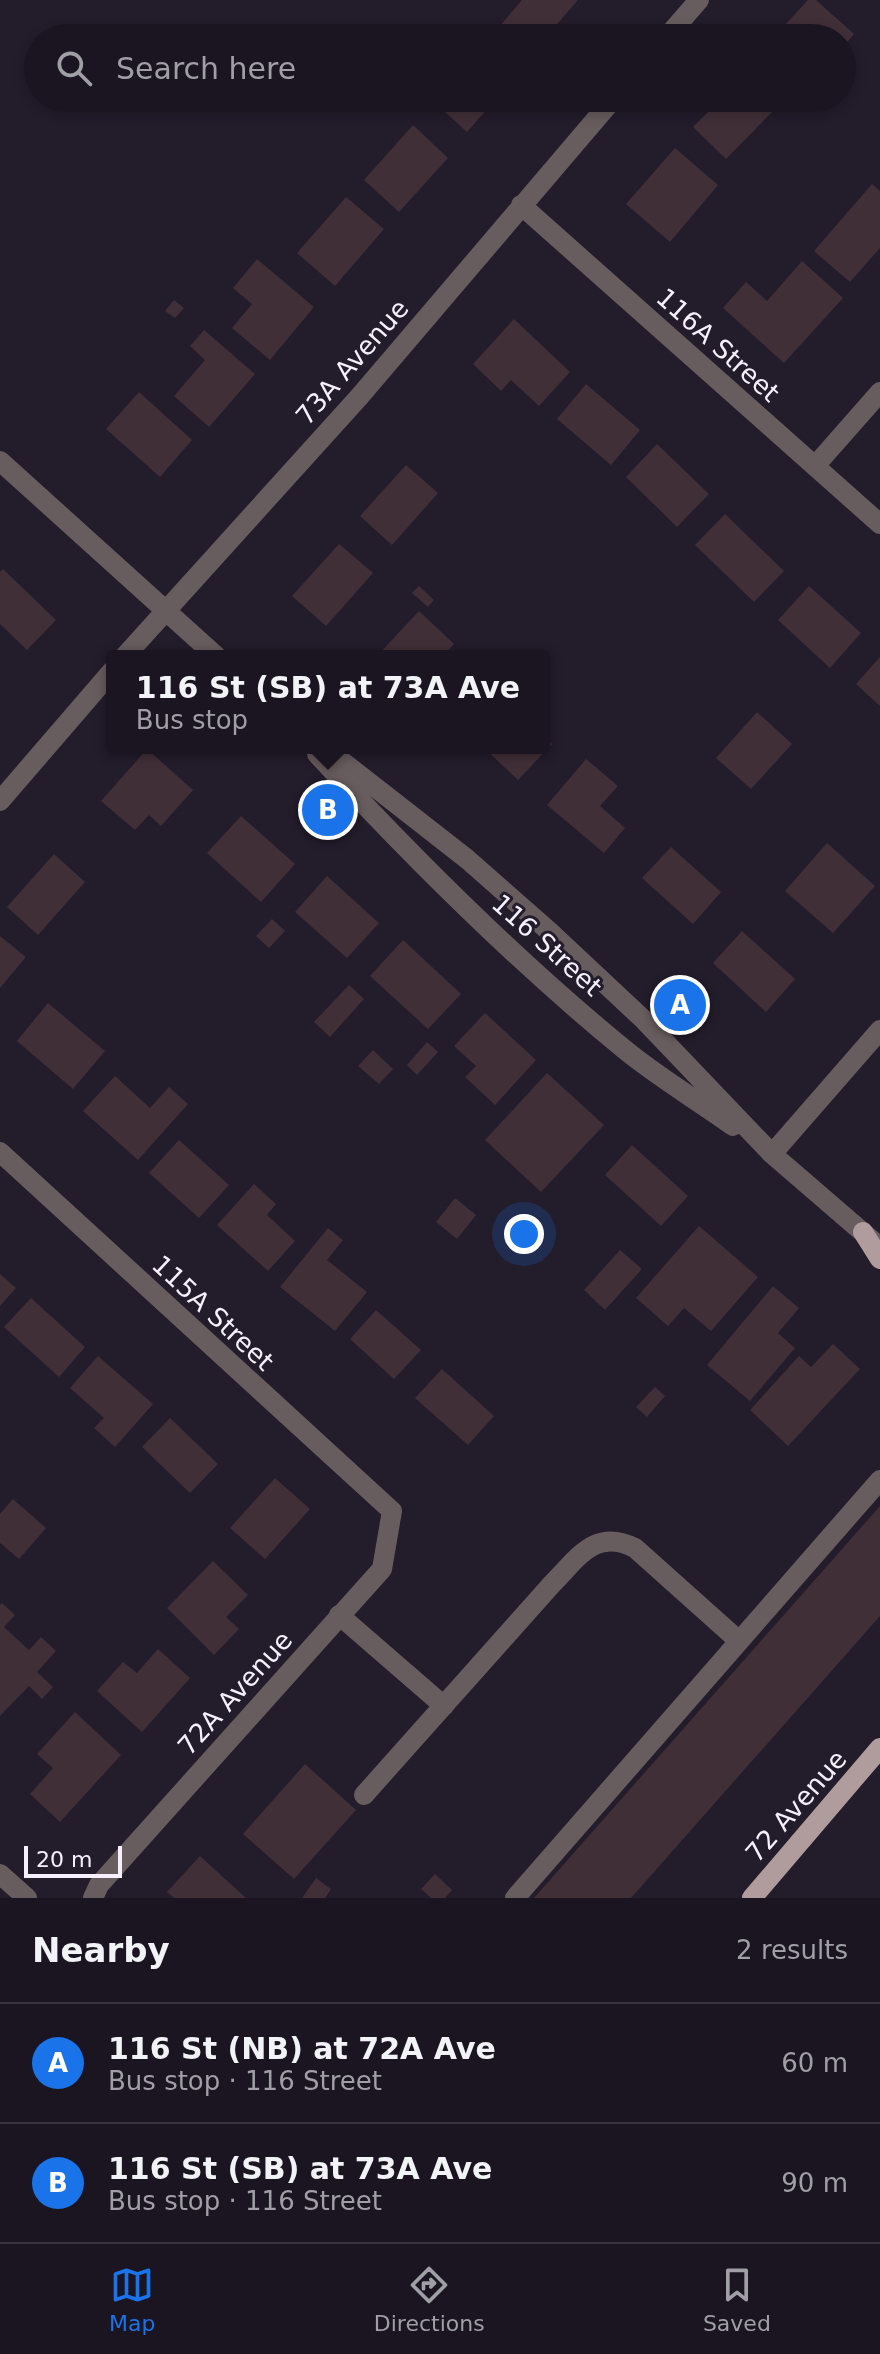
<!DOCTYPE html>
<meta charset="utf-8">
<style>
:root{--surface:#1a1520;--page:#27222d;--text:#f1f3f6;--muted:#9f9fa5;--line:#38343e;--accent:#1a73e8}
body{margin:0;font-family:"DejaVu Sans",sans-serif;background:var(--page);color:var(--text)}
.scale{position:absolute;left:24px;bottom:20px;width:98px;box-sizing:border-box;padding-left:8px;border:4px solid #f5f0fb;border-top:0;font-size:22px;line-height:28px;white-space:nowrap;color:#f5f0fb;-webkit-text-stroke:6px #231c2b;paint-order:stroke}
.you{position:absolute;left:524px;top:1234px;width:28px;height:28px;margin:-20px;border:6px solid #fff;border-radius:50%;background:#1a73e8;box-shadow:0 0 0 12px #1a73e833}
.badge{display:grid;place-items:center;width:52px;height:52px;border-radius:50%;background:var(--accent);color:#fff;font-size:26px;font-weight:700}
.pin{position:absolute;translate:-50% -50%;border:4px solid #fff;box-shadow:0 2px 8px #0006}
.popup{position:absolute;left:106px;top:650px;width:444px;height:104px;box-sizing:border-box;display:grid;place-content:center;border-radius:8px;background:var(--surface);filter:drop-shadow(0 2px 6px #0005);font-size:26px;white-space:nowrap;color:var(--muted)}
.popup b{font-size:30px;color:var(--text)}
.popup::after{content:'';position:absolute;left:50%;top:100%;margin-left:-16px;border:16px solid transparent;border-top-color:var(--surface)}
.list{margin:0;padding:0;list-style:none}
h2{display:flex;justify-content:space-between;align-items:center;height:104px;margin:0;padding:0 32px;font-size:34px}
h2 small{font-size:26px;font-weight:400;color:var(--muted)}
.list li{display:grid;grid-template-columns:52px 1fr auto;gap:24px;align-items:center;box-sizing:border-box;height:120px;padding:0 32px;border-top:2px solid var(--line)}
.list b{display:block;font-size:30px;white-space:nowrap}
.list p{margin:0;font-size:26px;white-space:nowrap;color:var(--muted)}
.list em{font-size:26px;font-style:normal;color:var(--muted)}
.icon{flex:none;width:44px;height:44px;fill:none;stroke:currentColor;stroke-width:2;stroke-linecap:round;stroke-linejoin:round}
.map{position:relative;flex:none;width:880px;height:1898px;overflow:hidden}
.search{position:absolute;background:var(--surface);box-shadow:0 4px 12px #0003;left:24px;right:24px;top:24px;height:88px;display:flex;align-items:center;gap:20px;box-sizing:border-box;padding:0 28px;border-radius:44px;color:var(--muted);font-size:30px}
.sheet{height:344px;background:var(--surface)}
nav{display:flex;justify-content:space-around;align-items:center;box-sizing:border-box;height:112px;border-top:2px solid var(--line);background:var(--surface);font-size:22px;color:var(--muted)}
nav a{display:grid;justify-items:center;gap:4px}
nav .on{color:var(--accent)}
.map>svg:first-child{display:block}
.building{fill:#412f38}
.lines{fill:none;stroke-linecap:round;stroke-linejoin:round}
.minor{stroke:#685d5e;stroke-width:20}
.major{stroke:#b19c9d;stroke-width:20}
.labels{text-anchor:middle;stroke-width:6;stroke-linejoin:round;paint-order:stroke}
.street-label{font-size:26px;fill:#f5f0fb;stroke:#231c2b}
</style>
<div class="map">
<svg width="880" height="1898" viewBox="0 0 880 1898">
<rect width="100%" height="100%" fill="#231c2b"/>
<!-- building -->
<path class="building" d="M522,0H578L545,38H513L500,26Z
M808,0H816L854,34L842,48V38H773Z
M437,98H497L467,132L434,102Z
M722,98H774L780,104L726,159L693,127Z
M413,125L448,158L399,212L364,180Z
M675,148L718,185L670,242L626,204Z
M872,184L880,191V248L850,282L814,251Z
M346,197L384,229L335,286L297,253Z
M257,259L314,307L270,360L232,328L252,304L233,288Z
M802,261L843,298L784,363L723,308L746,282L767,301Z
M174,300L184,308L175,318L165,311Z
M514,319L570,372L539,406L511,380L501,391L473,364Z
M204,330L255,374L209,427L174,396L205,360L190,346Z
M586,384L640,430L611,465L557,419Z
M139,392L192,440L160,477L106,429Z
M657,444L709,494L677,527L626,477Z
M406,465L438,493L392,545L360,516Z
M725,514L784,571L754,602L695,545Z
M339,544L373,573L326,626L292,596Z
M3,569L56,620L27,650L0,624V572Z
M419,586L434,600L428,607L412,593Z
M809,586L861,633L830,668L778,620Z
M419,611L454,644L443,656H377Z
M880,657V706L856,684Z
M757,712L792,744L751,789L716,758Z
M544,736L552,744L518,780L484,748H544Z
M147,749L193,790L161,826L149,815L135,830L101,801Z
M586,759L618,786L600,806L625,828L604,853L547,805Z
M241,816L295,864L261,902L207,853Z
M827,843L875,886L833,933L785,891Z
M671,847L721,892L693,924L642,878Z
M54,854L85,882L38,935L7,907Z
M327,876L379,923L347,958L295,912Z
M272,919L285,931L269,948L256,936Z
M742,931L795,979L766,1012L713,963Z
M0,936L26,957L0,988Z
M403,940L461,994L428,1029L370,976Z
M349,985L364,999L330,1037L314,1022Z
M48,1003L105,1051L73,1089L17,1041Z
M485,1013L536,1060L495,1105L465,1077L476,1066L454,1046Z
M427,1042L438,1052L417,1075L407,1065Z
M373,1050L393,1069L379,1084L358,1066Z
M547,1073L604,1125L541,1192L485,1140Z
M115,1076L150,1108L169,1087L188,1104L138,1160L83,1111Z
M179,1140L229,1185L199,1218L149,1173Z
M632,1145L688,1196L661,1226L605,1175Z
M254,1184L276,1204L267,1215L295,1241L268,1271L217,1225Z
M455,1198L476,1215L457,1239L436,1222Z
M699,1226L758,1277L711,1331L684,1308L668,1326L636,1298Z
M328,1228L343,1240L327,1260L367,1292L335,1331L280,1287Z
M620,1250L642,1269L605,1310L584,1290Z
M0,1274L16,1288L0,1306Z
M773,1286L799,1308L778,1333L795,1348L750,1401L707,1365Z
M31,1298L85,1347L59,1377L4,1327Z
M376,1310L421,1350L394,1379L350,1339Z
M833,1344L860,1369L788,1446L750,1410L799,1356L811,1367Z
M98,1356L153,1404L115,1447L94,1428L104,1418L70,1388Z
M442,1369L494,1416L468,1445L415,1398Z
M655,1387L665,1396L647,1417L636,1407Z
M170,1418L218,1464L190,1493L142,1447Z
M275,1478L310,1509L265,1559L230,1528Z
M13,1499L46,1528L19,1559L0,1543V1514Z
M880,1506V1616L631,1898H534Z
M213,1561L248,1595L226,1617L239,1629L214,1655L167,1608Z
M2,1603L15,1615L4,1627L29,1650L41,1637L56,1651L37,1672L53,1687L42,1699L29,1686L0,1716V1605Z
M158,1649L190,1678L142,1732L97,1691L123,1662L137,1673Z
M75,1712L121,1755L60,1822L30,1794L53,1768L37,1754Z
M305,1764L356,1810L294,1879L243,1834Z
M200,1856L246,1898H174L167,1892Z
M435,1874L452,1890L445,1898H431L421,1889Z
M316,1878L331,1889L325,1898H302Z"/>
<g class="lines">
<!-- minor -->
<path class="minor" d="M666,38L699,0
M521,205L880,524
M0,461L216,656
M815,466L880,392
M125,656L360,396L614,98
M325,748L467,859L550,932L644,1020L772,1154L874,1242
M317,754C413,858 514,959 624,1049C658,1077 697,1100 733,1126
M0,801L112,671
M0,1152L392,1511L382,1569L99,1885L93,1898
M772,1154L880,1030
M339,1615L444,1706
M364,1795L552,1584C579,1557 595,1528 635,1548L739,1641
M0,1874L27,1898
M515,1898L880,1480"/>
<!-- major -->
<path class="major" d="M863,1232L880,1259
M752,1898L880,1748"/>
</g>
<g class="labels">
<!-- street labels -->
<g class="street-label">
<text transform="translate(718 345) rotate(42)" y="9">116A Street</text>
<text transform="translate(352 362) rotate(-49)" y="9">73A Avenue</text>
<text transform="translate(547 945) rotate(42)" y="9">116 Street</text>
<text transform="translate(213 1313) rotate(43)" y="9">115A Street</text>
<text transform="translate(235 1693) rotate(-48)" y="9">72A Avenue</text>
<text transform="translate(796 1806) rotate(-49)" y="9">72 Avenue</text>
</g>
</g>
</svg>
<div class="scale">20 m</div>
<div class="you"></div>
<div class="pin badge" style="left:680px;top:1005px">A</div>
<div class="pin badge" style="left:328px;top:810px">B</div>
<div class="popup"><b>116 St (SB) at 73A Ave</b>Bus stop</div>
<div class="search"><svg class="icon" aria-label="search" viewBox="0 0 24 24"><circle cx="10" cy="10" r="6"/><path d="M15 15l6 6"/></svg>Search here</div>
</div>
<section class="sheet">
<h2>Nearby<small>2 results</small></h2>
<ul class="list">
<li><span class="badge">A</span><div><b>116 St (NB) at 72A Ave</b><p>Bus stop · 116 Street</p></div><em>60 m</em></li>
<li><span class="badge">B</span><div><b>116 St (SB) at 73A Ave</b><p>Bus stop · 116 Street</p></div><em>90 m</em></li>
</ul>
</section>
<nav>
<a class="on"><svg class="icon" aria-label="map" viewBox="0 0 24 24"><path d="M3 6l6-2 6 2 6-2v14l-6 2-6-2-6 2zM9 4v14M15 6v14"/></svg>Map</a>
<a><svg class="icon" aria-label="directions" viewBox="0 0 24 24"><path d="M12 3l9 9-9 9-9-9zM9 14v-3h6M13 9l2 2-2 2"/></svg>Directions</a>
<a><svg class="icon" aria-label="saved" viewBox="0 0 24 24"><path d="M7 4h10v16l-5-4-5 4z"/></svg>Saved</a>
</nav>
